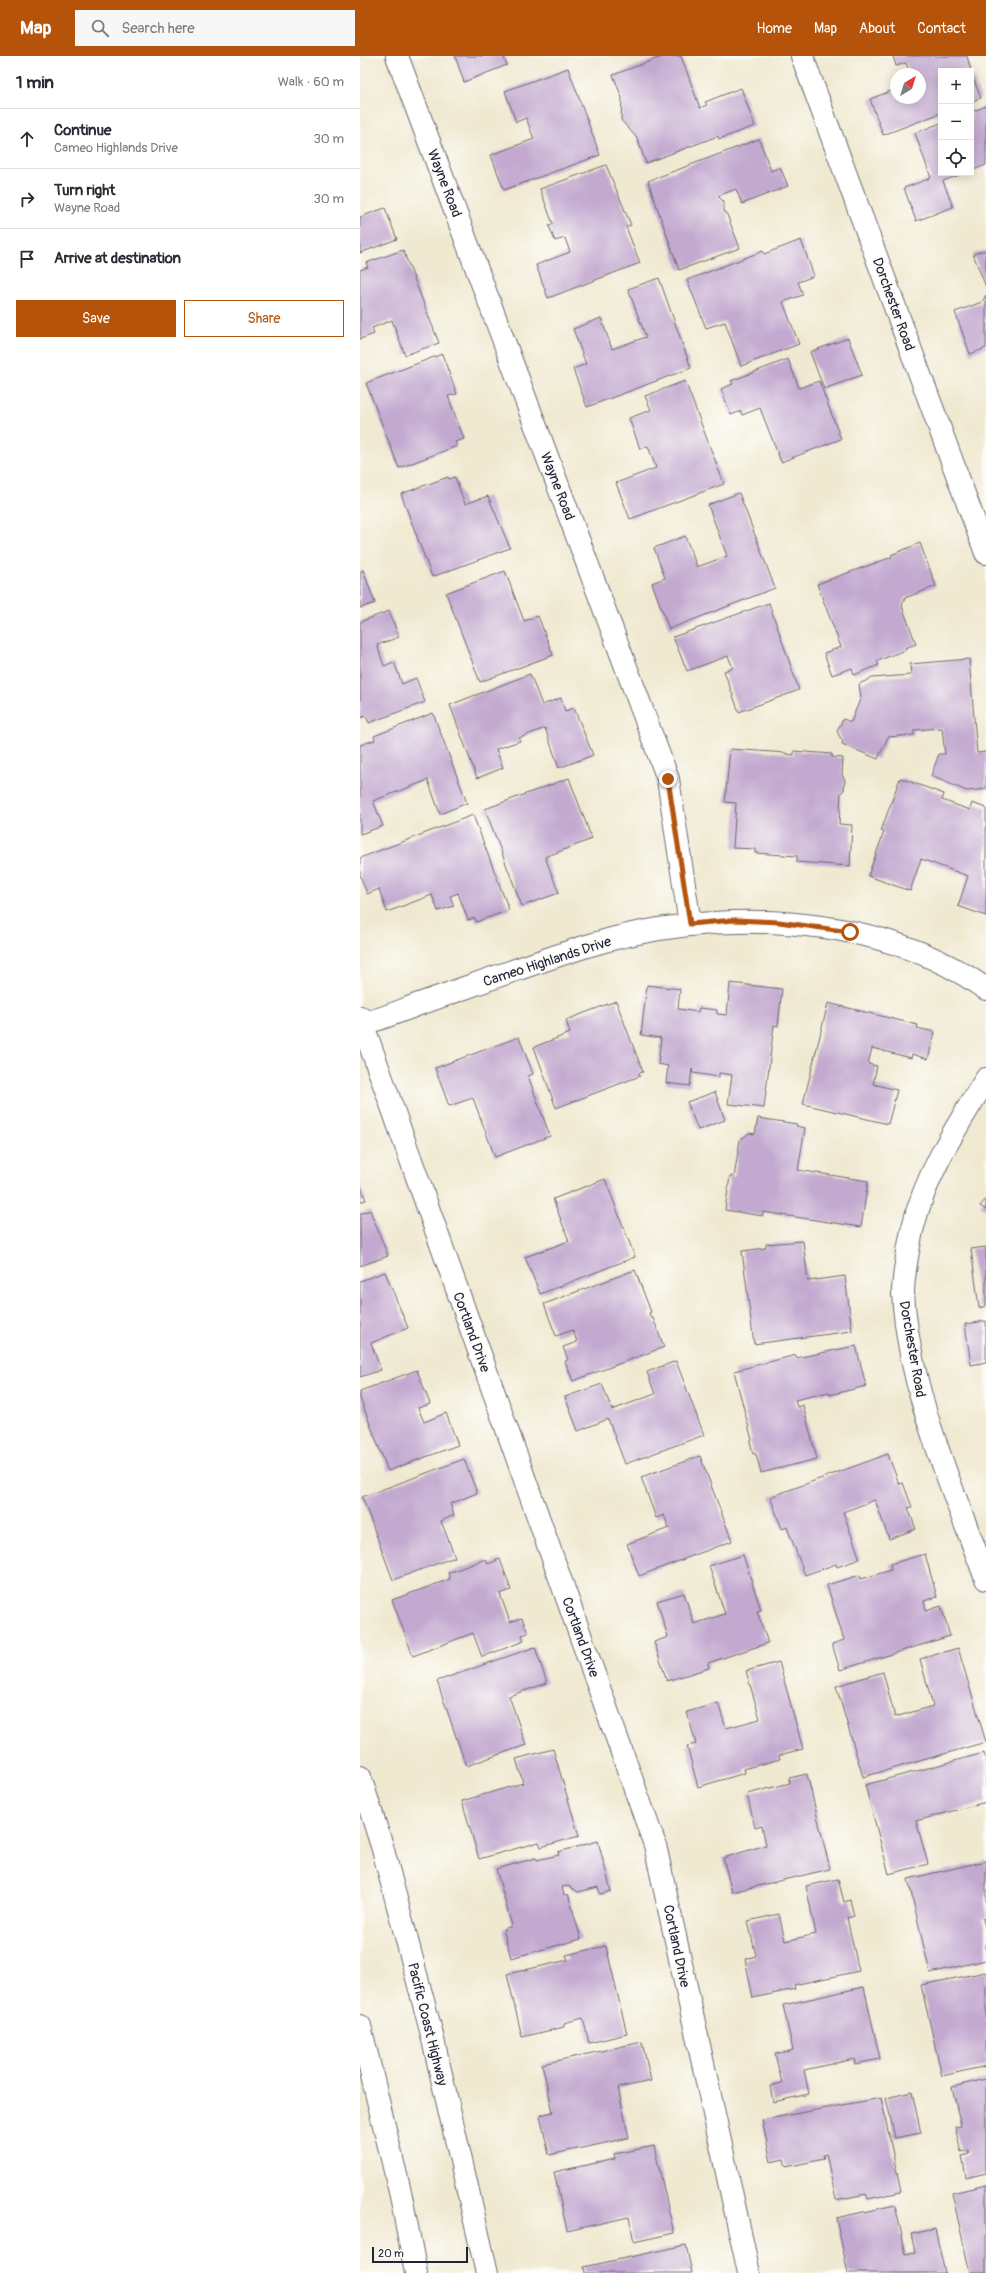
<!DOCTYPE html>
<meta charset="utf-8">
<style>
:root{--surface:#fff;--page:#f7f7f7;--text:#2b2b33;--muted:#7c7c81;--line:#e1e1e2;--accent:#b45309}
body{margin:0;font-family:Pangolin,sans-serif;background:var(--page);color:var(--text)}
.controls{position:absolute;right:12px;top:12px;display:grid;overflow:hidden;border-radius:0px;box-shadow:0 2px 10px #0003}
.controls button{width:36px;height:36px;display:grid;place-items:center;padding:0;border:0;border-bottom:1px solid var(--line);background:var(--surface);color:var(--text);font:20px sans-serif}
.compass{position:absolute;left:530px;top:12px;width:36px;height:36px;border-radius:50%;background:var(--surface);box-shadow:0 2px 10px #0003;rotate:38deg}
.scale{position:absolute;left:12px;bottom:10px;width:96px;box-sizing:border-box;padding-left:4px;border:2px solid #22223b;border-top:0;font-size:11px;line-height:14px;white-space:nowrap;color:#22223b;-webkit-text-stroke:3px #fdfcf7;paint-order:stroke}
.stop{position:absolute;width:12px;height:12px;margin:-9px;border:3px solid #b45309;border-radius:50%;background:#fff}
.stop.end{background:#b45309;border-color:#fff;box-shadow:0 1px 4px #0008}
.list{margin:0;padding:0;list-style:none}
h2{display:flex;justify-content:space-between;align-items:center;height:52px;margin:0;padding:0 16px;font-size:17px}
h2 small{font-size:13px;font-weight:400;color:var(--muted)}
.list li{display:grid;grid-template-columns:26px 1fr auto;gap:12px;align-items:center;box-sizing:border-box;height:60px;padding:0 16px;border-top:1px solid var(--line)}
.list b{display:block;font-size:15px;white-space:nowrap}
.list p{margin:0;font-size:13px;white-space:nowrap;color:var(--muted)}
.list em{font-size:13px;font-style:normal;color:var(--muted)}
.actions{display:flex;gap:8px;padding:12px 16px}
.actions a{flex:1;padding:9px 0;border:1px solid var(--accent);border-radius:0px;text-align:center;font-size:14px;color:var(--accent)}
.actions .main{background:var(--accent);color:#fff}
.icon{flex:none;width:22px;height:22px;fill:none;stroke:currentColor;stroke-width:2;stroke-linecap:round;stroke-linejoin:round}
.map{position:relative;flex:none;width:626px;height:2217px;overflow:hidden}
header{display:flex;align-items:center;gap:24px;box-sizing:border-box;height:56px;padding:0 20px;background:var(--accent);color:#fff}
header strong{font-size:19px}
nav{display:flex;gap:22px;margin-inline-start:auto;font-size:14px}
.search{width:280px;height:36px;background:var(--page);display:flex;align-items:center;gap:10px;box-sizing:border-box;padding:0 14px;border-radius:0px;color:var(--muted);font-size:15px}
main{display:flex}
aside{flex:1;background:var(--surface)}
.map>svg:first-child{display:block}
.building{fill:#c3a9d0}
.lines{fill:none;stroke-linecap:round;stroke-linejoin:round}
.minor-casing{stroke:#6a6870;stroke-width:24}
.highway-casing{stroke:#6a6870;stroke-width:24}
.minor{stroke:#fff;stroke-width:22}
.highway{stroke:#fff;stroke-width:22}
.route{stroke:#b45309;stroke-width:5}
.labels{text-anchor:middle;stroke-width:4;stroke-linejoin:round;paint-order:stroke}
.street-label{font-size:14px;fill:#22223b;stroke:#fdfcf7}
</style>
<header>
<strong>Map</strong>
<div class="search"><svg class="icon" aria-label="search" viewBox="0 0 24 24"><circle cx="10" cy="10" r="6"/><path d="M15 15l6 6"/></svg>Search here</div>
<nav><a>Home</a><a>Map</a><a>About</a><a>Contact</a></nav>
</header>
<main>
<aside>
<h2>1 min<small>Walk · 60 m</small></h2>
<ul class="list">
<li><svg class="icon" aria-label="ahead" viewBox="0 0 24 24"><path d="M12 20V5M6 11l6-6 6 6"/></svg><div><b>Continue</b><p>Cameo Highlands Drive</p></div><em>30 m</em></li>
<li><svg class="icon" aria-label="right" viewBox="0 0 24 24"><path d="M7 20v-9h11M14 6l5 5-5 5"/></svg><div><b>Turn right</b><p>Wayne Road</p></div><em>30 m</em></li>
<li><svg class="icon" aria-label="arrive" viewBox="0 0 24 24"><path d="M6 21V4h12l-3 4 3 4H6"/></svg><div><b>Arrive at destination</b></div></li>
</ul>
<div class="actions"><a class="main">Save</a><a>Share</a></div>
</aside>
<div class="map">
<svg width="626" height="2217" viewBox="0 0 626 2217">
<rect width="100%" height="100%" fill="#fdfcf7"/>
<filter id="ink" filterUnits="userSpaceOnUse"><feTurbulence type="fractalNoise" baseFrequency=".025" numOctaves="2"/><feDisplacementMap in="SourceGraphic" scale="8" xChannelSelector="R" yChannelSelector="G"/><feConvolveMatrix kernelMatrix="1 2 1 2 8 2 1 2 1" color-interpolation-filters="sRGB"/></filter>
<filter id="wash" filterUnits="userSpaceOnUse"><feTurbulence type="fractalNoise" baseFrequency=".012" numOctaves="4" result="noise"/><feDisplacementMap in="SourceGraphic" scale="16" xChannelSelector="R" yChannelSelector="G"/><feGaussianBlur stdDeviation="0.9" result="paint"/><feColorMatrix in="noise" values="0 0 0 0 0 0 0 0 0 0 0 0 0 0 0 0 0 1.4 0 .05"/><feComposite in="paint" operator="in"/></filter>
<g filter="url(#wash)">
<rect width="100%" height="100%" fill="#f0e9d1"/>
<g id="blocks">
<!-- building -->
<path class="building" d="M95,0H149L144,2L147,9L104,26Z
M304,0H321L340,52L347,49L345,46L381,32L395,70L359,83L358,80L286,107L277,82L261,64L262,42L253,19Z
M533,0H607L611,15H581V57L523,79L510,43L536,33V42H560V18H550L546,7L536,10Z
M208,12L240,99L144,134L131,99L174,83L166,62L156,66L145,35Z
M611,17L621,42L611,46Z
M626,50V109L611,115V56Z
M581,67V117H605L583,125L593,151L556,165L544,132L571,122L555,77Z
M399,83L411,115L420,111L428,130L382,148L376,133L358,140L364,146V156H366L380,192L319,214L288,125Z
M246,109L271,169L266,171L280,207L188,242L176,209L210,196L205,182L195,185L189,170L193,168L180,133Z
M25,152L37,183L0,197V161Z
M441,184L454,220L438,226L443,239L423,246L439,288L381,310L365,266L346,272L327,224L403,195L404,198Z
M43,194L79,287L45,299L32,264L12,272L14,278L0,283V214L8,211L6,207Z
M626,194V231L613,198Z
M299,222L331,312L227,351L213,313L226,308L213,273L241,262L252,293L286,281L268,233Z
M626,239V292L610,298L595,256L622,246Z
M488,282L502,319L464,333L450,296Z
M82,298L97,338L88,340L104,383L95,386L97,390L39,412L6,327Z
M428,303L439,332L459,325L481,383L421,406L400,352L382,359L381,355L371,359L361,333L373,328L371,325Z
M325,325L364,428L270,463L256,427L296,412L288,390L280,393L269,362L291,354L285,340Z
M88,421L89,423L95,421L105,448L128,440L150,492L72,521L41,438Z
M379,437L415,532L309,573L292,527L305,522L294,492L325,480L337,511L367,500L348,449Z
M560,487L576,530L545,542L542,550L556,588L545,592L546,594L517,605L519,609L494,619L492,612L472,619L464,597L481,591L457,528L532,501L531,499Z
M3,514L15,547L0,552V516Z
M145,515L164,565L178,560L193,599L120,626L86,537Z
M409,547L439,634L379,656L364,615L373,612L368,600L327,615L313,581Z
M29,555L39,581L17,589L24,610L34,606L42,628L56,622L65,646L9,667L6,660L0,662V566Z
M609,603L617,697L626,696V733L607,735L571,720L579,698H585L582,672L554,674V679L528,681L518,703L482,688L483,684L481,683L477,675L483,663L491,666L501,641L499,628L512,622L551,619L550,608Z
M170,618L182,649L201,642L205,655L214,652L233,699L199,712L185,672L159,682L160,685L136,693L143,712L117,722L90,649Z
M73,657L107,747L80,758L68,724L13,745L23,770L0,778V689L15,684L14,680Z
M370,693L426,697V698L434,699V695L472,698V701L483,702L482,719L485,724L484,734L481,737L479,768L492,769L490,810L437,806V800L395,797V793L373,792L376,747L365,746Z
M209,722L232,783L185,801L199,837L162,850L125,753Z
M540,722L584,738L582,744L610,754L612,747L626,752V860L598,850L608,820L561,803L550,835L508,820L524,776L521,775Z
M113,759L149,854L116,866L115,862L108,864L98,837L90,840L94,850L78,855L72,839L27,856L19,833L7,838L0,819V802Z
M370,927L422,933L418,970L414,969L404,1052L368,1048L372,1019L359,1017V1021L333,1017L332,1013L330,1030L306,1027L308,1010L298,1008L301,982L281,979L287,929L320,933L318,953L338,956L339,952L357,954V958L367,959Z
M256,945L283,1016L279,1017L280,1020L196,1052L174,991L210,977L206,964Z
M468,947L558,969L557,972L575,976L568,1003L552,998L551,1002L512,992L508,1008L517,1010L513,1028L537,1034L528,1068L443,1048Z
M159,981L173,1018L168,1020L190,1080L135,1101L113,1042L89,1050L75,1012Z
M355,1036L365,1064L338,1074L327,1046Z
M398,1062L437,1068L436,1070L445,1072L438,1114L508,1125L501,1171L403,1156V1160L365,1154L370,1120L374,1121L380,1084L389,1077L395,1078Z
M245,1123L275,1201L180,1238L165,1201L209,1185L193,1143Z
M0,1129L6,1144L0,1146Z
M626,1143V1154L620,1150Z
M10,1154L28,1200L0,1210V1158Z
M443,1185L448,1225L485,1220L492,1275L394,1288L382,1195L406,1192V1188Z
M626,1191V1250L619,1252L611,1193Z
M275,1214L291,1256L289,1257L291,1262H293L304,1291L213,1325L205,1305L208,1304L203,1291L217,1286L213,1274L196,1280L184,1248Z
M25,1216L48,1272L11,1287L21,1314L0,1321V1225Z
M626,1265V1306L611,1309L605,1268Z
M496,1290L506,1330L470,1339L469,1336L435,1344L437,1351L443,1349L457,1403L401,1417L396,1398H393L390,1385L392,1384L374,1315L436,1299V1302Z
M316,1305L344,1379L265,1408L248,1363L218,1375L205,1341L242,1328L252,1354L295,1338L287,1316Z
M57,1314L70,1348L58,1352L64,1366L86,1357L98,1389L28,1415L0,1342V1335Z
M528,1398L539,1428L543,1427L552,1451L548,1452L556,1473L529,1483L515,1444L483,1456L500,1503L477,1511L476,1508L445,1519L427,1471L422,1473L410,1441Z
M340,1400L372,1485L279,1520L267,1488L309,1472L304,1459L296,1462L281,1421Z
M104,1403L117,1437L90,1448L94,1459L81,1465L95,1501L33,1524L2,1441Z
M565,1498L577,1541L564,1545L566,1555L581,1550L590,1580L480,1614L472,1588L484,1584L467,1529L500,1519L501,1523L531,1514L530,1508Z
M383,1499L401,1554L397,1555L408,1587L348,1607L349,1612L307,1625L294,1586L308,1581L297,1545L324,1537L334,1568L365,1558L349,1510Z
M126,1503L128,1508L140,1503L151,1534L140,1538L150,1566L162,1562L168,1577L162,1579L164,1585L122,1601L113,1577L53,1600L32,1544L90,1523L88,1517Z
M175,1591L187,1627L149,1640L166,1689L106,1710L77,1625Z
M598,1592L626,1686L503,1721L476,1630L523,1616L535,1661L573,1650L560,1603Z
M419,1606L443,1693L419,1699L420,1703L384,1713L385,1717L338,1731L327,1690L336,1688L327,1656L358,1647L366,1672L400,1663L386,1615Z
M193,1693L219,1780L181,1791L179,1786L119,1803L102,1745L163,1727L156,1703Z
M624,1697L626,1706V1746L556,1765L568,1808L529,1818L505,1729Z
M447,1718L470,1813L372,1836L363,1802L406,1789L402,1770L395,1772L387,1738L430,1727L429,1722Z
M238,1785L251,1835L240,1838L238,1831L218,1836L208,1830L202,1831L204,1839L208,1838L221,1883L151,1902L143,1873L152,1870L136,1813L176,1802L177,1804L199,1799L198,1796Z
M626,1805V1862L623,1863L626,1875V1904L570,1917L548,1823Z
M478,1823L484,1846L490,1844L494,1860L487,1862L499,1915L434,1929L435,1933L393,1942L385,1903L396,1900L388,1865L419,1858L425,1885L456,1878L446,1830Z
M246,1890L267,1978L229,1987L223,1962L204,1967V1971L162,1981L147,1918L208,1904L206,1899Z
M626,1916V2010L582,2020L561,1929Z
M504,1931L520,2003L495,2008L494,2003L444,2014L449,2038L413,2046L410,2030L422,2027L415,1998L433,1994L423,1949Z
M282,1986L291,2025L258,2032L269,2082L189,2099L180,2059L193,2056L182,2008Z
M626,2023V2117L606,2122L602,2100L609,2098L608,2094L601,2096L595,2071L601,2070L592,2031Z
M552,2036L561,2077L535,2082L526,2042Z
M521,2042L541,2136L508,2143L506,2138L476,2144L466,2098L463,2099L464,2103L426,2111L424,2103L411,2106L402,2064Z
M294,2090L314,2177L274,2186L269,2161L207,2175L194,2116L255,2103L254,2098Z
M626,2129V2217H610L592,2137Z
M535,2149L546,2198L555,2196L551,2178L575,2173L585,2217H488L476,2162Z
M326,2189L332,2217H225L224,2211Z"/>
</g>
</g>
<g filter="url(#ink)">
<use href="#blocks" fill-opacity="0" stroke="#6a6870" stroke-width="1"/>
<g class="lines">
<defs>
<path id="minor" d="M37,0L308,723L330,868
M442,0L626,497
M0,961L295,1789L389,2217
M0,968C22,964 44,953 65,946C119,927 173,907 227,890C352,851 517,855 626,933
M626,1023C597,1070 566,1117 553,1171C549,1187 543,1222 543,1237C549,1337 592,1430 626,1523"/>
<path id="highway" d="M0,1721L22,1790L71,1975L127,2217
M0,1970L41,2140L56,2217"/>
</defs>
<!-- minor casing -->
<use href="#minor" class="minor-casing"/>
<!-- highway casing -->
<use href="#highway" class="highway-casing"/>
<!-- minor -->
<use href="#minor" class="minor"/>
<!-- highway -->
<use href="#highway" class="highway"/>
</g>
</g>
<g class="lines" filter="url(#ink)">
<!-- route -->
<path class="route" d="M308,723L330,868L374,864L419,866L490,876"/>
</g>
<g class="labels">
<!-- street labels -->
<g class="street-label">
<text transform="translate(85 127) rotate(69)" y="5">Wayne Road</text>
<text transform="translate(534 248) rotate(70)" y="5">Dorchester Road</text>
<text transform="translate(198 430) rotate(69)" y="5">Wayne Road</text>
<text transform="translate(187 905) rotate(-18)" y="5">Cameo Highlands Drive</text>
<text transform="translate(112 1276) rotate(70)" y="5">Cortland Drive</text>
<text transform="translate(553 1293) rotate(80)" y="5">Dorchester Road</text>
<text transform="translate(221 1581) rotate(70)" y="5">Cortland Drive</text>
<text transform="translate(317 1890) rotate(78)" y="5">Cortland Drive</text>
<text transform="translate(68 1968) rotate(76)" y="5">Pacific Coast Highway</text>
</g>
</g>
</svg>
<div class="controls">
<button>+</button>
<button>−</button>
<button><svg class="icon" aria-label="locate" viewBox="0 0 24 24"><circle cx="12" cy="12" r="6"/><path d="M12 2v4M12 18v4M2 12h4M18 12h4"/></svg></button>
</div>
<svg class="compass" viewBox="-18 -18 36 36"><path d="M0-13l5 13h-10z" fill="#e53935"/><path d="M0 13l5-13h-10z" fill="#7c7c81"/></svg>
<div class="scale">20 m</div>
<div class="stop" style="left:490px;top:876px"></div>
<div class="stop end" style="left:308px;top:723px"></div>
</div>
</main>
